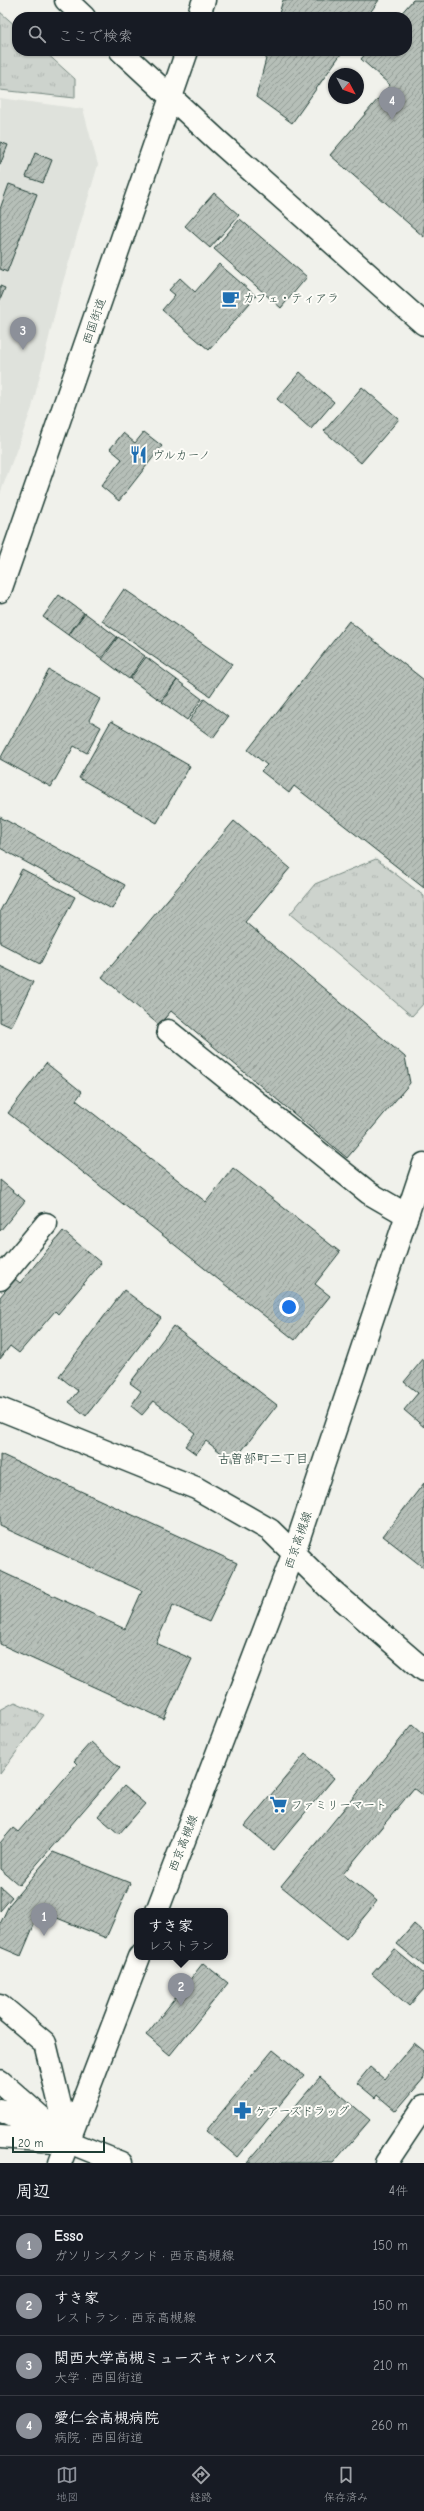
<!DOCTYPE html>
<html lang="ja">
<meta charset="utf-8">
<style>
:root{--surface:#171b24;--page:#20242c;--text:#f1f3f6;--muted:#9ea1a6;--line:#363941;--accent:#8c9099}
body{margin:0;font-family:"Comic Neue","Klee One",sans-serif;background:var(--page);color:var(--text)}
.compass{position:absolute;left:328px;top:68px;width:36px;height:36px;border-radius:50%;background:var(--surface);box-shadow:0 1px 3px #0004;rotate:131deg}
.scale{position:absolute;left:12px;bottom:10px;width:93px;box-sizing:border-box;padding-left:4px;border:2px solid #1f3d34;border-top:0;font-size:11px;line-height:14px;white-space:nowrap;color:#1f3d34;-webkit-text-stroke:3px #fdfcf7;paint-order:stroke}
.you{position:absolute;left:289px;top:1307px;width:14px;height:14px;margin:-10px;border:3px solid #fff;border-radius:50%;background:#1a73e8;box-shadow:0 0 0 6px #1a73e833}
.badge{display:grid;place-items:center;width:26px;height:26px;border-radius:50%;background:var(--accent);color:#fff;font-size:13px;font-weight:700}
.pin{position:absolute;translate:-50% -33px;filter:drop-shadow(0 1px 2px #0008)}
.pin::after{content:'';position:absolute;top:21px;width:14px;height:12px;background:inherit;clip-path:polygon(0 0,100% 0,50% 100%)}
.popup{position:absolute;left:134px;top:1908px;width:94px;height:52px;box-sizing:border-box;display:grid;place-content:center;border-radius:8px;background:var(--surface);filter:drop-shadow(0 1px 3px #0005);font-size:13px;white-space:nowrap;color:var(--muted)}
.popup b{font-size:15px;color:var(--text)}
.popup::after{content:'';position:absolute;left:50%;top:100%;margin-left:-8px;border:8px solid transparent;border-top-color:var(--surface)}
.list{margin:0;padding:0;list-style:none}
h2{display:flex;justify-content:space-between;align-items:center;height:52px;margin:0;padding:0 16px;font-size:17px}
h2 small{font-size:13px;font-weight:400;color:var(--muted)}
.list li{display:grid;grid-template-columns:26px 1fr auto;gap:12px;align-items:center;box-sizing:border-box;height:60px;padding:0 16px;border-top:1px solid var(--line)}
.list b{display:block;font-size:15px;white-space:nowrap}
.list p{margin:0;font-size:13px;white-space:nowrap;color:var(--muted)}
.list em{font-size:13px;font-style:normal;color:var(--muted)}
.icon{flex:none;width:22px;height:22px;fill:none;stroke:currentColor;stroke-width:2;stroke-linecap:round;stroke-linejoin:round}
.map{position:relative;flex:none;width:424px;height:2163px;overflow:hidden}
.search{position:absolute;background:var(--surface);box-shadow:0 1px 3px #0004;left:12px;right:12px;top:12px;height:44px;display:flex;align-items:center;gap:10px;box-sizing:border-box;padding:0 14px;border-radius:16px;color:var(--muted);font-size:15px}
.sheet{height:292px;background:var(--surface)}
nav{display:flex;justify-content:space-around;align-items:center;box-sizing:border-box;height:56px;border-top:1px solid var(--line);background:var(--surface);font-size:11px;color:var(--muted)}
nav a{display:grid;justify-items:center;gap:2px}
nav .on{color:var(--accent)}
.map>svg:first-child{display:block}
.built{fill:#dfe2dc}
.park{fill:url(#park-tufts);stroke:#768880}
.building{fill:url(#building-hatch);stroke:#1f3d34}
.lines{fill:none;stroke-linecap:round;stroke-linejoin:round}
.minor-casing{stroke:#1f3d34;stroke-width:25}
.major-casing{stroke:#1f3d34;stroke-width:25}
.minor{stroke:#fdfcf7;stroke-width:22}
.major{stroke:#fdfcf7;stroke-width:22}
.labels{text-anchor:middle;stroke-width:4;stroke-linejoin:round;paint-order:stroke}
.poi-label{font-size:12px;fill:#1f3d34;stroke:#fdfcf7;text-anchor:start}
.street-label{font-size:12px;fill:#1f3d34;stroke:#fdfcf7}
.neighbourhood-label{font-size:13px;fill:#1f3d34;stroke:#fdfcf7}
</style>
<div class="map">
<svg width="424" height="2163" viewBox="0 0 424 2163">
<defs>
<pattern id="park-tufts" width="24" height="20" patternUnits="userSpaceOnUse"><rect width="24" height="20" fill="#cdd3cd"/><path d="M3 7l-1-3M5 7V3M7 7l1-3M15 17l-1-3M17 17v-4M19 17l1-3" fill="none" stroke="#b0b6b1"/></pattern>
<pattern id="building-hatch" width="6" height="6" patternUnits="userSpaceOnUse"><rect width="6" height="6" fill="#b6bfb8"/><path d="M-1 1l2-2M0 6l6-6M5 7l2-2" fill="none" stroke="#939c96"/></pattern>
</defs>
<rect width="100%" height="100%" fill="#f0f1eb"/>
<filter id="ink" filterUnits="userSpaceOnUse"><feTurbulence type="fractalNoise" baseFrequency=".025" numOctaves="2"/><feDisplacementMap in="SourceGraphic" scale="8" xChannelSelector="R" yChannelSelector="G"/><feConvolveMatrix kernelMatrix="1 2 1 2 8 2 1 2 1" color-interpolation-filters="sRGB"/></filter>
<g filter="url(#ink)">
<!-- built -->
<path class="built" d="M0,98L83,109L98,165L60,292L32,408L0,494Z"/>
<!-- park -->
<path class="park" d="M0,12L17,27V51H44L75,79V98L0,90Z
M376,859L424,896V1003L412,1016L290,914L315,884Z
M15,1702L44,1715L0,1774V1710Z"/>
<!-- building -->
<path class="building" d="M283,0H379L367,17H278Z
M413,0H424V237L330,155L390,85L361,59L368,51H407V17H398Z
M268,51H343L292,123L256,97Z
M0,142L8,145L0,165Z
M35,153L52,160L43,183L26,177Z
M9,184L37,194L7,272L0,269V209Z
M214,193L239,215L210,248L185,226Z
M240,219L307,277L281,308L214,249Z
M219,264L256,296L209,350L162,310L175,295L169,290L180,278L195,292Z
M0,286L5,288L0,300Z
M300,372L334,402L311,429L277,399Z
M362,387L399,419L361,463L324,431Z
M144,432L162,446L119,501L101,486L122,459L110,449L123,433L135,443Z
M124,589L232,664L210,696L102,621Z
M59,595L84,613L68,635L43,617Z
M85,613L117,637L101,658L69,635Z
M349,621L424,680V888L294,786L289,793L261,771L267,765L248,750Z
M118,637L145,656L129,679L102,659Z
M146,657L177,680L161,701L130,679Z
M49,670L100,699L89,720L101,727L87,753L74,746L51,787L0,759Z
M177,680L202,699L187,720L162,702Z
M204,699L228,717L213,738L189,721Z
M111,721L190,766L157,823L79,778Z
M0,817L125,885L112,909L0,848Z
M234,821L290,868L245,922L405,1057L410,1083L347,1158L171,1011L159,1025L102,977Z
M22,869L75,897L40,964L0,943V911Z
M0,966L33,982L11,1027L0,1022Z
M46,1063L82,1092L76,1100L206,1202L233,1168L340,1252L315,1284L330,1296L295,1340L8,1113Z
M0,1180L25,1201L0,1231Z
M63,1231L101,1263L58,1314L55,1311L19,1353L10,1346L0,1359V1297L15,1279L20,1283Z
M124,1290L161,1318L86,1416L69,1402L78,1391L59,1376Z
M173,1326L277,1405L233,1462L206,1441L196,1454L185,1446L195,1433L154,1401L142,1415L131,1406L141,1391L130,1383Z
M424,1358V1427L404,1410L418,1393L404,1382Z
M0,1454L237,1563L209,1622L173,1605L156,1643L192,1659L164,1719L0,1644V1571L125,1629L142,1591L0,1526Z
M424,1483V1568L383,1536Z
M413,1724L424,1734V1796L414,1788L343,1874L377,1901L346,1939L281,1886Z
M91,1742L120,1768L19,1885L0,1869V1843L13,1828L18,1832L77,1764L74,1761Z
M305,1754L334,1778L274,1850L245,1826Z
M124,1786L145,1804L119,1834L98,1816Z
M53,1852L130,1883L106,1938L40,1911L21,1956L0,1947V1924L9,1905Z
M0,1886L12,1897L0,1911Z
M414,1924L424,1933V1966L397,1944Z
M394,1949L424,1974V1989L409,2006L372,1974Z
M203,1963L228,1983L170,2055L146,2035Z
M414,2043L424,2051V2078L396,2111L377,2095L375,2098L357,2083L370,2067L384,2079Z
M273,2050L304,2075L237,2157L206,2131Z
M320,2077L370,2120L333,2163H247Z"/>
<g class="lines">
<defs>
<path id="minor" d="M66,0L84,17
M198,17L204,0
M121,51L218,141L424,324
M0,591L187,51
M168,1031L369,1193L407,1215
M0,1279L46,1224
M0,1409L196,1488L270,1530L328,1587L424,1670
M0,2005L45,2043L69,2142L121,2163
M386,2163L424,2106"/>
<path id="major" d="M157,1911L293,1555L424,1164
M0,2081L69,2142
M0,2110L48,2132
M0,2137L54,2141
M60,2163L139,1957"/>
</defs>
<!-- minor casing -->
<use href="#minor" class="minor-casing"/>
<!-- major casing -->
<use href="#major" class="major-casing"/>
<!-- minor -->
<use href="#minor" class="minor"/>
<!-- major -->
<use href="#major" class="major"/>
</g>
</g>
<!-- icons -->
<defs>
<symbol id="cafe-bare" viewBox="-9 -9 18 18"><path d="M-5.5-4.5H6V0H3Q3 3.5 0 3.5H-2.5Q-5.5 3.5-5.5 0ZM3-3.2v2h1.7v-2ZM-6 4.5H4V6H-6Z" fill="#1f6fb2" stroke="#fdfcf7" stroke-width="2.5" paint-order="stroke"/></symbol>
<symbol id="restaurant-bare" viewBox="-9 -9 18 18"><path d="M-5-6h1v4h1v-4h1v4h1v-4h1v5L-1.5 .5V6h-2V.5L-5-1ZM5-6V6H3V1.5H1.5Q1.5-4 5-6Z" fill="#1f6fb2" stroke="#fdfcf7" stroke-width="2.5" paint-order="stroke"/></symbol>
<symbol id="supermarket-bare" viewBox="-9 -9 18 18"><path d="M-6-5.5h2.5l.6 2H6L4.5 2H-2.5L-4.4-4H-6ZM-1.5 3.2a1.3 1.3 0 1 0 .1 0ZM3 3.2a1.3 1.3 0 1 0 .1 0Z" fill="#1f6fb2" stroke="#fdfcf7" stroke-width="2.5" paint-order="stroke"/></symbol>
<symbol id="pharmacy-bare" viewBox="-9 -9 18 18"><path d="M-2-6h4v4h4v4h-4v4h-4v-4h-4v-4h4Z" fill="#1f6fb2" stroke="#fdfcf7" stroke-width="2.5" paint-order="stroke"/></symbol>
</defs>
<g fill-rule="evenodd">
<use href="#cafe-bare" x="218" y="286" width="25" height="25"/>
<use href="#restaurant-bare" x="126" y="442" width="25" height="25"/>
<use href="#supermarket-bare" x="266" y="1792" width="25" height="25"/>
<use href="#pharmacy-bare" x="230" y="2098" width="25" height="25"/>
</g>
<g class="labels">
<!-- poi labels -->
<g class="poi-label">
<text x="243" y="302">カフェ・ティアラ</text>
<text x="152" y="459">ヴルカーノ</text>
<text x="291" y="1809">ファミリーマート</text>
<text x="255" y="2115">ケアーズドラッグ</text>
</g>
<!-- street labels -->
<g class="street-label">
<text transform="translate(94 321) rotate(-71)" y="4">西国街道</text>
<text transform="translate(298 1540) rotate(-71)" y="4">西京高槻線</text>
<text transform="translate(183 1843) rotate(-69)" y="4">西京高槻線</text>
</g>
<!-- neighbourhood labels -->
<g class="neighbourhood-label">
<text x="263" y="1463">古曽部町二丁目</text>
</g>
</g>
</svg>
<svg class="compass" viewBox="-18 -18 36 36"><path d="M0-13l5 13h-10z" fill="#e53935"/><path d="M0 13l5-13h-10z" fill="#9ea1a6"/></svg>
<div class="scale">20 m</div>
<div class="you"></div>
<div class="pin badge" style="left:44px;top:1936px">1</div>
<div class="pin badge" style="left:181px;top:2006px">2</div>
<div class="popup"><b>すき家</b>レストラン</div>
<div class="pin badge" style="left:23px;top:350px">3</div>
<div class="pin badge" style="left:392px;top:120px">4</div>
<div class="search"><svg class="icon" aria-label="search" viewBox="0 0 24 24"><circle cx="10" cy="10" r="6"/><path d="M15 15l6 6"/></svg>ここで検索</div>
</div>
<section class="sheet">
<h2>周辺<small>4件</small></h2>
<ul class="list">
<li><span class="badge">1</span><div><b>Esso</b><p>ガソリンスタンド · 西京高槻線</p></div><em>150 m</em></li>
<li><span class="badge">2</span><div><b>すき家</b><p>レストラン · 西京高槻線</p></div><em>150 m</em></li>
<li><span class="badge">3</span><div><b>関西大学高槻ミューズキャンパス</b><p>大学 · 西国街道</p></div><em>210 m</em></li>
<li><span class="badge">4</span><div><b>愛仁会高槻病院</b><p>病院 · 西国街道</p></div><em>260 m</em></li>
</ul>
</section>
<nav>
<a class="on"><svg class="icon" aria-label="map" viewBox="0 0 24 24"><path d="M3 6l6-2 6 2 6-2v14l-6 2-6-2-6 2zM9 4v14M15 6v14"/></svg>地図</a>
<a><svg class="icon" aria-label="directions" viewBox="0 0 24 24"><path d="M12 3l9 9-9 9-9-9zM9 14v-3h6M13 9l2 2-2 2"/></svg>経路</a>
<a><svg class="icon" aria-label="saved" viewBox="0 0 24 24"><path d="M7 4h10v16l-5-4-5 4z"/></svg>保存済み</a>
</nav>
